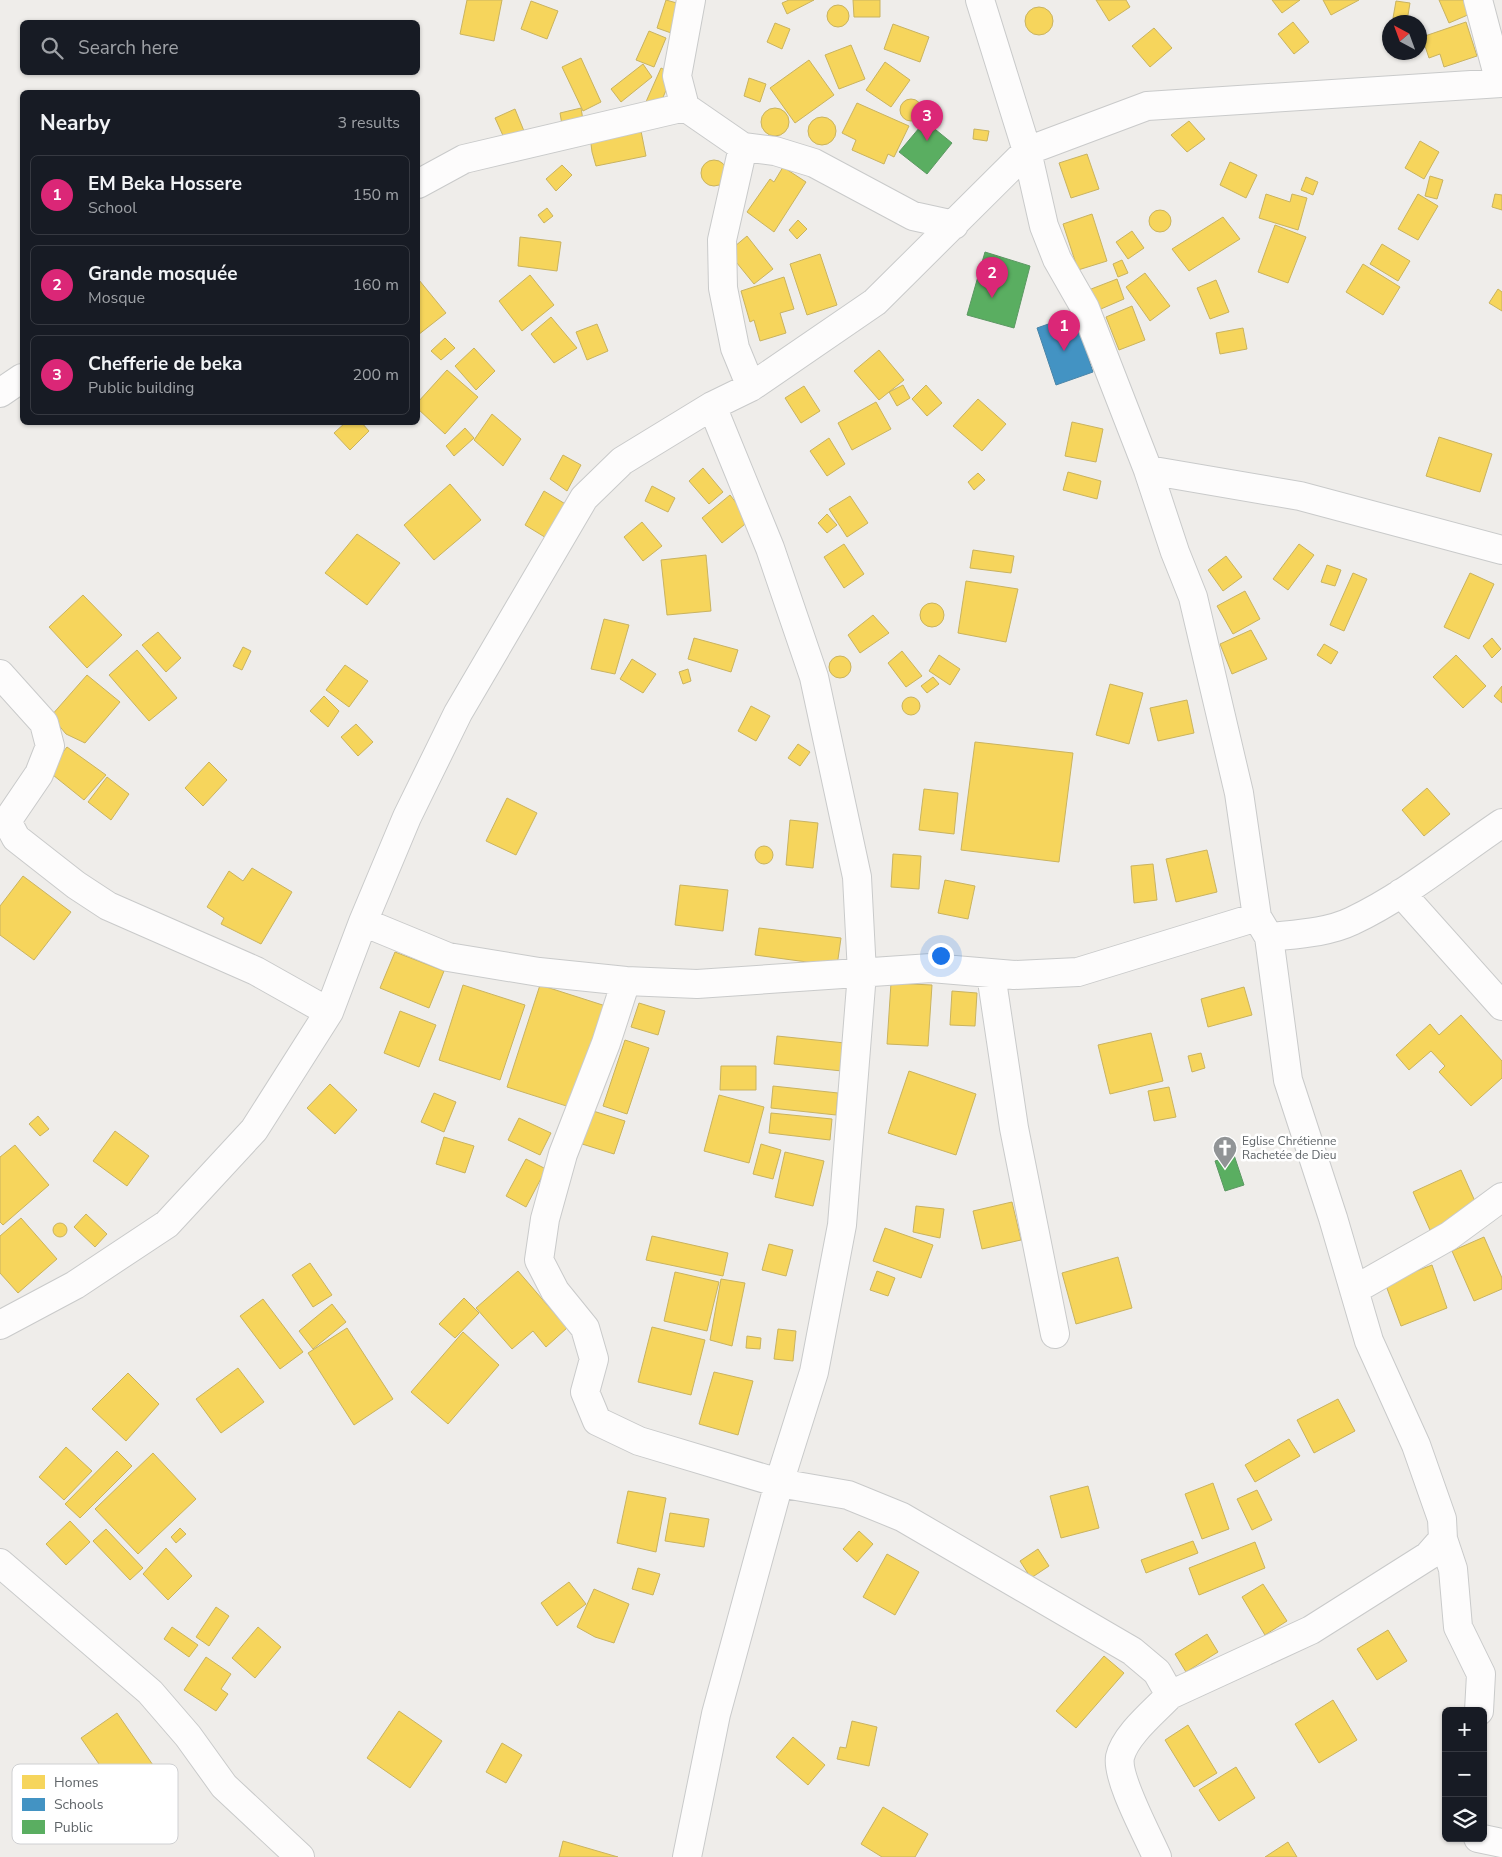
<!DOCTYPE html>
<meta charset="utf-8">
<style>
:root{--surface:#171b24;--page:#242831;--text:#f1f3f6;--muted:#9ea1a6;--line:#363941;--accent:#db2777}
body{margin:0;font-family:"Nunito Sans",sans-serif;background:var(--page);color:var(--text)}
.controls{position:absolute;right:15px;bottom:15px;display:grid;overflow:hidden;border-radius:8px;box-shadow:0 1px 4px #0004}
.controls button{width:45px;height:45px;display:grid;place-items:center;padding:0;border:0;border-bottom:1px solid var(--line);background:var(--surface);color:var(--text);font:25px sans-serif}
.compass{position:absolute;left:1382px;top:15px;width:45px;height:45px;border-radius:50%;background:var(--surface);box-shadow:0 1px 4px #0004;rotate:319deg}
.you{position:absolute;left:940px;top:955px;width:18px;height:18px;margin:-12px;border:4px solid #fff;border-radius:50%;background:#1a73e8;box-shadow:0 0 0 8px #1a73e833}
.badge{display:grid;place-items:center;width:32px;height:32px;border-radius:50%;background:var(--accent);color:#fff;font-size:16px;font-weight:700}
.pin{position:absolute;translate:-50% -41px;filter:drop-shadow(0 1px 2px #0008)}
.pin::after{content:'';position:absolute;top:26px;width:18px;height:15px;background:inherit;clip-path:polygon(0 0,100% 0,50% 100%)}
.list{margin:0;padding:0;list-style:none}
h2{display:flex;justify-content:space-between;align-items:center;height:65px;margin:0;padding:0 20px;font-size:21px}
h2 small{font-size:16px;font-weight:400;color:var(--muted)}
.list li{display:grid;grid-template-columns:32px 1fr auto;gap:15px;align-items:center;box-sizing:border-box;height:80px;margin:0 10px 10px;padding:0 10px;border:1px solid var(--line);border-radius:8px}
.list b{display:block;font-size:19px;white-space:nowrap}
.list p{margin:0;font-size:16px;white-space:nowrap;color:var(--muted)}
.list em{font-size:16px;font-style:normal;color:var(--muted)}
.icon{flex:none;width:28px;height:28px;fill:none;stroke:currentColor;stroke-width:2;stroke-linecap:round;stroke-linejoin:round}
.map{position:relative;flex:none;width:1502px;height:1857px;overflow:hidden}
.search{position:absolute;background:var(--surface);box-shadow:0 1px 4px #0004;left:20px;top:20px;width:400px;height:55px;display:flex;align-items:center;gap:12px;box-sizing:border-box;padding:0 18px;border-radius:8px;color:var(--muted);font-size:19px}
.panel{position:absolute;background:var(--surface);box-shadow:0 1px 4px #0004;left:20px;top:90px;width:400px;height:335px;border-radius:8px}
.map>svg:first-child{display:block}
.homes{fill:#f6d55c;stroke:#c9b360}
.schools{fill:#4393c3;stroke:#4b85a8}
.public{fill:#5aae61;stroke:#5c9863}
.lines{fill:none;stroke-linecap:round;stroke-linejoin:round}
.minor-casing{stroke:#c9caca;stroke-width:30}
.minor{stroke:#fdfcfc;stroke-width:28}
.labels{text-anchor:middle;stroke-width:5;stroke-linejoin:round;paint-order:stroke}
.poi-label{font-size:12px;fill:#5f6468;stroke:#fff;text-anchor:start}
.key{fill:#fff;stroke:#cfd0d2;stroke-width:1}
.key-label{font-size:14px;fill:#5f6468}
</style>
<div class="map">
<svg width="1502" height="1857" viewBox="0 0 1502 1857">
<rect width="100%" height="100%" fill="#efedea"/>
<!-- homes -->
<path class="homes" d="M467,0H502L494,41L460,34Z
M666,0L684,5L674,34L657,28Z
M789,0H814L787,14L782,3Z
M853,0H880V17H854Z
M1096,0H1126L1130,7L1109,21Z
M1272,0H1300L1282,13Z
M1323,0H1359L1331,15Z
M1439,0H1464L1470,14L1449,23Z
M531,1L558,11L547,39L521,29Z
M1396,1L1410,3L1407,21L1393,18Z
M827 16a11 11 0 1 1 22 0a11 11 0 1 1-22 0Z
M1025 21a14 14 0 1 1 28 0a14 14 0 1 1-28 0Z
M1293,22L1309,42L1294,54L1278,34Z
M1466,22L1477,56L1444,67L1440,54L1429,58L1422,37Z
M775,23L790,29L782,49L767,42Z
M893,24L929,37L920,62L884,49Z
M1154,28L1172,48L1150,67L1132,46Z
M649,31L666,38L654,67L636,60Z
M851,45L865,79L839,89L825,55Z
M581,58L601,102L583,111L562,67Z
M809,60L834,95L795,123L770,88Z
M885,62L910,80L891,107L866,90Z
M643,64L652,77L621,102L611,89Z
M661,68L673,74L658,109L645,104Z
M749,78L766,84L760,102L744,96Z
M900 110a11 11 0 1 1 22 0a11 11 0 1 1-22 0Z
M857,103L909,126L894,157L888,154L884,164L852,150L856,140L842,133Z
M581,108L584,126L563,131L560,113Z
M761 122a14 14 0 1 1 28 0a14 14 0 1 1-28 0Z
M515,109L524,131L505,140L495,118Z
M808 131a14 14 0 1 1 28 0a14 14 0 1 1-28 0Z
M1189,121L1205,139L1187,152L1171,135Z
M640,126L646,156L596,166L592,152L590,136Z
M974,129L989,131L987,141L973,139Z
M1420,141L1439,152L1424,179L1405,168Z
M1087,154L1099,189L1071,198L1059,163Z
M701 173a13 13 0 1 1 26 0a13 13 0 1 1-26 0Z
M1230,162L1257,175L1246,198L1220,185Z
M562,165L572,175L556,191L546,179Z
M783,167L806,182L774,232L747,212L770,179L774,182Z
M1430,176L1443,180L1437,199L1425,196Z
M1306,177L1318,182L1313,195L1301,190Z
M1266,194L1290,202L1292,194L1307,198L1298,230L1259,218Z
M1418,194L1438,206L1418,240L1398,229Z
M1495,194L1502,195V210L1492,207Z
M547,208L553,216L544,223L538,215Z
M1149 221a11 11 0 1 1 22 0a11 11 0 1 1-22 0Z
M1092,214L1107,261L1078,270L1063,224Z
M1223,217L1240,239L1189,271L1172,249Z
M798,220L807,229L797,239L789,230Z
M1275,225L1306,237L1288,283L1258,272Z
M1132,231L1144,248L1128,259L1116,242Z
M747,236L773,269L754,284L728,252Z
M520,237L561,242L557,271L518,266Z
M1382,244L1410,261L1398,281L1370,264Z
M820,254L837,305L807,315L790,264Z
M1122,260L1128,273L1118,277L1113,264Z
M1363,264L1400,287L1383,315L1346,292Z
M1145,273L1170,306L1150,321L1126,287Z
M530,275L554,305L522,331L499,301Z
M784,277L794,309L780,313L786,333L760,341L754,320L750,322L741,291Z
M1117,279L1124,299L1094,312L1086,291Z
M419,280L446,313L418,335V280Z
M1216,280L1229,312L1210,319L1197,288Z
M1498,289L1502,292V311L1489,303Z
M1132,306L1145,340L1119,350L1106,317Z
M551,317L577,348L554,363L531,334Z
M597,324L608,351L587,360L576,332Z
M1243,328L1247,349L1220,354L1216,333Z
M445,338L455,348L441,360L431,351Z
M474,348L495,371L476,390L455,366Z
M879,350L904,380L879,400L854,371Z
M447,370L478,397L445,434L418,409V402Z
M903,385L910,398L897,406L889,392Z
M926,385L942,403L927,416L912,399Z
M804,386L820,411L801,423L785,398Z
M978,399L1006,424L982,451L953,426Z
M876,402L891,429L852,450L838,423Z
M492,414L521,439L503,466L474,440Z
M346,422H361L369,431L350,450L334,433Z
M1072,422L1103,429L1096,462L1065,456Z
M465,428L474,438L454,456L446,446Z
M1439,437L1492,454L1480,492L1426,476Z
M829,438L845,464L827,476L810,451Z
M563,455L581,465L567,491L550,479Z
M703,468L723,492L709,504L689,481Z
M1068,472L1101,481L1097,499L1063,490Z
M978,473L985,480L974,490L968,482Z
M450,484L481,520L434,560L404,525Z
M652,486L675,498L668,512L645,501Z
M544,491L567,505L548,539L525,525Z
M730,495L750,520L722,543L702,518Z
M850,496L868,523L847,537L829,509Z
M827,514L837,525L827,533L818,523Z
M642,522L662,546L643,561L624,537Z
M357,534L400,563L367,605L325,573Z
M844,544L864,574L844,588L824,557Z
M1299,544L1314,555L1288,590L1273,579Z
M973,550L1014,556L1011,573L970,568Z
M706,555L711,611L667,615L661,560Z
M1226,556L1242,577L1223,591L1208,570Z
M1327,565L1341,570L1335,586L1321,582Z
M1353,573L1367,579L1344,631L1330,625Z
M1470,573L1494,584L1469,639L1444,627Z
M966,581L1018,589L1006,642L958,633Z
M1245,591L1260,619L1233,634L1217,606Z
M83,595L122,635L87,668L49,627Z
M920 615a12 12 0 1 1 24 0a12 12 0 1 1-24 0Z
M873,615L889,633L860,653L848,635Z
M604,619L629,625L615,674L591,669Z
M1251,630L1267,659L1232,674L1220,644Z
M158,632L181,658L166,672L142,645Z
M694,638L738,650L731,672L688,659Z
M1492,638L1501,649L1492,658L1483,646Z
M1324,644L1338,652L1331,664L1317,655Z
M243,647L251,651L242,670L233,666Z
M137,650L177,698L149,721L109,675Z
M902,651L922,676L906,687L888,663Z
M939,655L960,669L950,685L929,671Z
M1456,655L1486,686L1463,708L1433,677Z
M829 667a11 11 0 1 1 22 0a11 11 0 1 1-22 0Z
M632,659L656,674L643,693L620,679Z
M345,665L368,681L349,707L326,690Z
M688,669L691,681L683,684L679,672Z
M87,675L120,702L85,743L66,734L51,716Z
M933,677L939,684L927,693L921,686Z
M1110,684L1143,693L1129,744L1096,735Z
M1502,686V703L1494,696Z
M324,696L339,711L328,727L310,711Z
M902 706a9 9 0 1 1 18 0a9 9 0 1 1-18 0Z
M1187,700L1194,733L1158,741L1150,708Z
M751,706L770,716L756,741L738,731Z
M356,724L373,742L358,756L341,737Z
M975,742L1073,753L1059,862L961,850Z
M798,744L810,752L800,766L788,758Z
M67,747L106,775L84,800L48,771Z
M209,762L227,780L203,806L185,788Z
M107,777L129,794L111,820L88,802Z
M1427,788L1450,814L1424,836L1402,810Z
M924,789L958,793L954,834L919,830Z
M507,798L537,813L516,855L486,841Z
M790,820L818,823L813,868L786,865Z
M755 855a9 9 0 1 1 18 0a9 9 0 1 1-18 0Z
M1207,850L1217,892L1176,902L1166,859Z
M893,854L921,856L919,889L891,887Z
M1153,864L1157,900L1134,903L1131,866Z
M252,868L292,892L261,944L221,924L224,918L207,907L229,871L243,881Z
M23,876L71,912L34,960L0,935V906Z
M945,880L975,886L968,919L938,913Z
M680,885L728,890L723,931L675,925Z
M759,928L841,938L837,966L755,955Z
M395,952L444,971L429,1008L380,988Z
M891,983L932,985L928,1046L887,1044Z
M463,985L525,1005L500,1080L439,1060Z
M540,985L612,1008L579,1110L507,1087Z
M1244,987L1252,1015L1208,1027L1201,999Z
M952,991L977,993L975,1026L950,1025Z
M639,1003L665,1011L658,1035L631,1027Z
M400,1011L436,1025L419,1067L384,1053Z
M1461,1015L1502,1061V1078L1471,1106L1439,1072L1445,1066L1431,1051L1409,1070L1396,1055L1430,1024L1439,1035Z
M1151,1033L1163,1081L1110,1094L1098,1045Z
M777,1036L845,1043L842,1071L774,1064Z
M625,1040L649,1048L627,1114L603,1106Z
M1201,1053L1205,1068L1192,1072L1188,1056Z
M721,1066H756V1090H720Z
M909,1071L976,1094L956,1155L888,1133Z
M330,1084L357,1110L335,1134L307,1108Z
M773,1086L838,1093L836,1115L771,1108Z
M1169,1087L1176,1117L1154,1121L1148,1091Z
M434,1093L456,1102L444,1132L421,1122Z
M719,1095L764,1107L749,1163L704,1151Z
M590,1110L625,1121L614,1154L579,1143Z
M771,1113L832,1119L830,1140L769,1133Z
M38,1116L49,1129L40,1136L29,1124Z
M519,1118L551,1133L540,1155L508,1140Z
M115,1131L149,1156L127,1186L93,1161Z
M444,1137L474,1146L465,1173L436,1164Z
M761,1144L781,1150L773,1179L753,1174Z
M15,1145L49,1185L3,1225L0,1222V1157Z
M785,1152L824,1161L813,1206L775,1197Z
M526,1159L546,1169L526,1207L506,1196Z
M1461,1170L1478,1208L1430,1230L1413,1192Z
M1012,1202L1021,1240L982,1249L973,1211Z
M916,1206L944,1209L940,1238L913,1232Z
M86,1214L107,1234L95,1247L74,1227Z
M21,1218L57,1259L18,1293L0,1273V1236Z
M53 1230a7 7 0 1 1 14 0a7 7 0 1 1-14 0Z
M885,1228L933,1245L921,1278L873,1261Z
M652,1236L728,1253L723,1276L646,1260Z
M1484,1237L1502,1278V1289L1474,1301L1452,1251Z
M769,1244L793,1250L786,1276L762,1270Z
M1118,1257L1132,1308L1076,1324L1062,1273Z
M310,1263L332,1295L313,1307L292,1275Z
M1432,1265L1447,1308L1401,1326L1385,1283Z
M518,1271L567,1328L546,1347L533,1331L512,1349L476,1308Z
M877,1271L895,1278L888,1296L870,1290Z
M675,1272L719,1282L707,1331L664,1321Z
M721,1279L745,1283L732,1346L710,1340Z
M464,1298L479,1313L455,1338L439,1324Z
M263,1299L303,1352L280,1369L240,1316Z
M332,1304L346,1322L313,1349L299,1331Z
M652,1327L705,1340L691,1395L638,1382Z
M347,1328L393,1399L354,1425L308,1353Z
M778,1329L796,1331L793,1361L774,1359Z
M463,1332L499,1365L448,1424L411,1392Z
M747,1336L761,1338L760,1349L746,1348Z
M238,1368L264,1402L221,1433L196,1399Z
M714,1372L753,1381L738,1435L699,1424Z
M128,1373L159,1404L126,1441L92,1409Z
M1338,1399L1355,1431L1314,1453L1297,1420Z
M1289,1439L1300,1456L1255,1482L1245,1465Z
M66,1447L92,1471L64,1500L39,1477Z
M117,1451L132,1466L80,1518L65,1504Z
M153,1453L196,1499L138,1554L95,1509Z
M1213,1483L1229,1529L1202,1539L1185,1494Z
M1088,1486L1099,1528L1061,1538L1050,1496Z
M1257,1490L1272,1520L1252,1530L1237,1499Z
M628,1491L666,1498L656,1552L617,1543Z
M670,1513L709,1519L704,1547L665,1541Z
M70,1521L90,1542L66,1565L46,1544Z
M180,1528L186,1534L176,1543L171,1537Z
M106,1529L143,1568L130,1580L93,1541Z
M859,1531L873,1544L857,1562L843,1549Z
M1193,1541L1198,1553L1146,1573L1141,1560Z
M1255,1542L1265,1568L1199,1595L1189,1568Z
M166,1548L192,1576L168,1600L143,1574Z
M1038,1549L1049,1566L1031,1578L1020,1561Z
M887,1554L919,1572L895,1615L863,1597Z
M638,1568L660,1574L653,1595L632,1589Z
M569,1582L586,1604L557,1626L541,1603Z
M1263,1584L1287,1621L1265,1635L1242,1597Z
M594,1589L629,1604L614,1643L595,1637L577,1627Z
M216,1607L229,1616L209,1646L196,1637Z
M172,1627L198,1645L189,1657L164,1639Z
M258,1627L281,1647L255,1678L232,1658Z
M1388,1630L1407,1661L1377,1680L1357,1649Z
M1207,1634L1218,1652L1186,1672L1175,1654Z
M1104,1656L1124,1673L1076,1728L1056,1711Z
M206,1657L231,1674L221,1689L228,1694L216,1711L184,1690Z
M1333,1700L1357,1740L1319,1763L1295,1724Z
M399,1711L442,1741L410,1788L367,1758Z
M117,1713L173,1794L137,1819L81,1738Z
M852,1721L877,1727L869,1766L837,1759L840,1747L846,1748Z
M1188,1725L1217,1773L1194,1787L1165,1740Z
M793,1737L825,1765L808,1785L776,1757Z
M502,1743L522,1755L506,1783L486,1772Z
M1236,1767L1255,1798L1219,1821L1199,1790Z
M883,1807L928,1834L915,1857H882L861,1844Z
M563,1841L618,1857H559Z
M1288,1842L1297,1857H1265Z"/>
<!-- schools -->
<path class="schools" d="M1074,315L1093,372L1056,385L1037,328Z"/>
<!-- public -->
<path class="public" d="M925,121L952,143L927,174L899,152Z
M985,252L1030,266L1014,328L967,315Z
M1234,1155L1244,1185L1225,1191L1215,1161Z"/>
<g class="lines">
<defs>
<path id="minor" d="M691,0L677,76L685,107L743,147L775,151L814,163L913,216L954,225
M1478,0L1500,83
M743,147L722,240L723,288L735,348L751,387
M418,184L464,159L685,107
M0,393L22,378
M1148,470L1300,496L1502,550
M0,674L44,723L50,746L39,774L7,821L16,838L76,885L108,906L256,971L329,1012
M1401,893L1502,1006
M363,922L448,957L539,972L626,981L697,984L931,968L1014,975L1078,972L1257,917
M1269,937C1296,934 1327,933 1352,921C1405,896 1453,856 1502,823
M991,974L1014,1128L1055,1334
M626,981L606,1043L563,1154L545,1219L539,1260L555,1291L585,1328L594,1359L585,1392L597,1421L639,1441L779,1483L848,1495L902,1517L1132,1651L1157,1672L1170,1695L1311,1630L1428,1556L1443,1539L1442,1519L1416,1445L1369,1341L1333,1218L1288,1080L1269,937L1257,917L1239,793L1193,597L1175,552L1148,470L1085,308L1057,259L1044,226L1027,151L980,0
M1354,1290L1449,1236L1502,1197
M0,1325L75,1285L167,1224L254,1130L329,1012L363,922L407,817L458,713L584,498L622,461L712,406L751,387L875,302L1027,151L1147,106L1502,83
M1443,1539L1453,1569L1458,1627L1481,1674L1479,1711
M0,1563L150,1692L188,1736L224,1786L300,1857
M1478,1838L1502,1843
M687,1857L716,1714L779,1483L814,1372L842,1225L862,973L857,877L814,677L770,548L712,406
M1157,1857C1148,1836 1116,1778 1120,1757C1125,1735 1155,1711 1170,1695"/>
</defs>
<!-- minor casing -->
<use href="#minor" class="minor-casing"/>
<!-- minor -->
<use href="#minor" class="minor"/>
</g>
<!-- icons -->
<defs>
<symbol id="church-pin" viewBox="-11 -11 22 30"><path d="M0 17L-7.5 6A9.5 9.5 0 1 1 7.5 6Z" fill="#919496" stroke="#fff"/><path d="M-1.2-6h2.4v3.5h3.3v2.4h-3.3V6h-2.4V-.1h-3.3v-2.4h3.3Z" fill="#fff"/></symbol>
</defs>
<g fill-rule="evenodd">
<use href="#church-pin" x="1211" y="1134" width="28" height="38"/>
</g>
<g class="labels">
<!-- poi labels -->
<g class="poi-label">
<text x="1242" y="1145">Eglise Chrétienne<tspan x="1242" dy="14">Rachetée de Dieu</tspan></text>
</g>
</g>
<!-- legend -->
<rect x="12" y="1764" width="166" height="80" rx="8" class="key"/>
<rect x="22" y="1775" width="23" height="14" fill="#f6d55c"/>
<rect x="22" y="1798" width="23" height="13" fill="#4393c3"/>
<rect x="22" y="1820" width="23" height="14" fill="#5aae61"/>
<g class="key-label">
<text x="54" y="1787">Homes</text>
<text x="54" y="1809">Schools</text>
<text x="54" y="1832">Public</text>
</g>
</svg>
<div class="controls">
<button>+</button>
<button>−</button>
<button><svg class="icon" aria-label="layers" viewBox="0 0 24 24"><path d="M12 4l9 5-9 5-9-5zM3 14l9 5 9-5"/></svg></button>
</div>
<svg class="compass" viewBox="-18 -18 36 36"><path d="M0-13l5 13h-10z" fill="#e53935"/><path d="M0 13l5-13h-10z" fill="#9ea1a6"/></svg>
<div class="you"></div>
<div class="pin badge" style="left:1064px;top:351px">1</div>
<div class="pin badge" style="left:992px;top:298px">2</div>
<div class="pin badge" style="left:927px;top:141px">3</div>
<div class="search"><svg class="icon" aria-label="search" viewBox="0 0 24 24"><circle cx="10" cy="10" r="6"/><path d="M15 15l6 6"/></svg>Search here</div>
<section class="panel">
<h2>Nearby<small>3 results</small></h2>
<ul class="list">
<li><span class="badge">1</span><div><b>EM Beka Hossere</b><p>School</p></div><em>150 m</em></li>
<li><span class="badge">2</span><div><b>Grande mosquée</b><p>Mosque</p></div><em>160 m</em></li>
<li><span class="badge">3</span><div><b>Chefferie de beka</b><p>Public building</p></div><em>200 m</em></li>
</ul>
</section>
</div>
